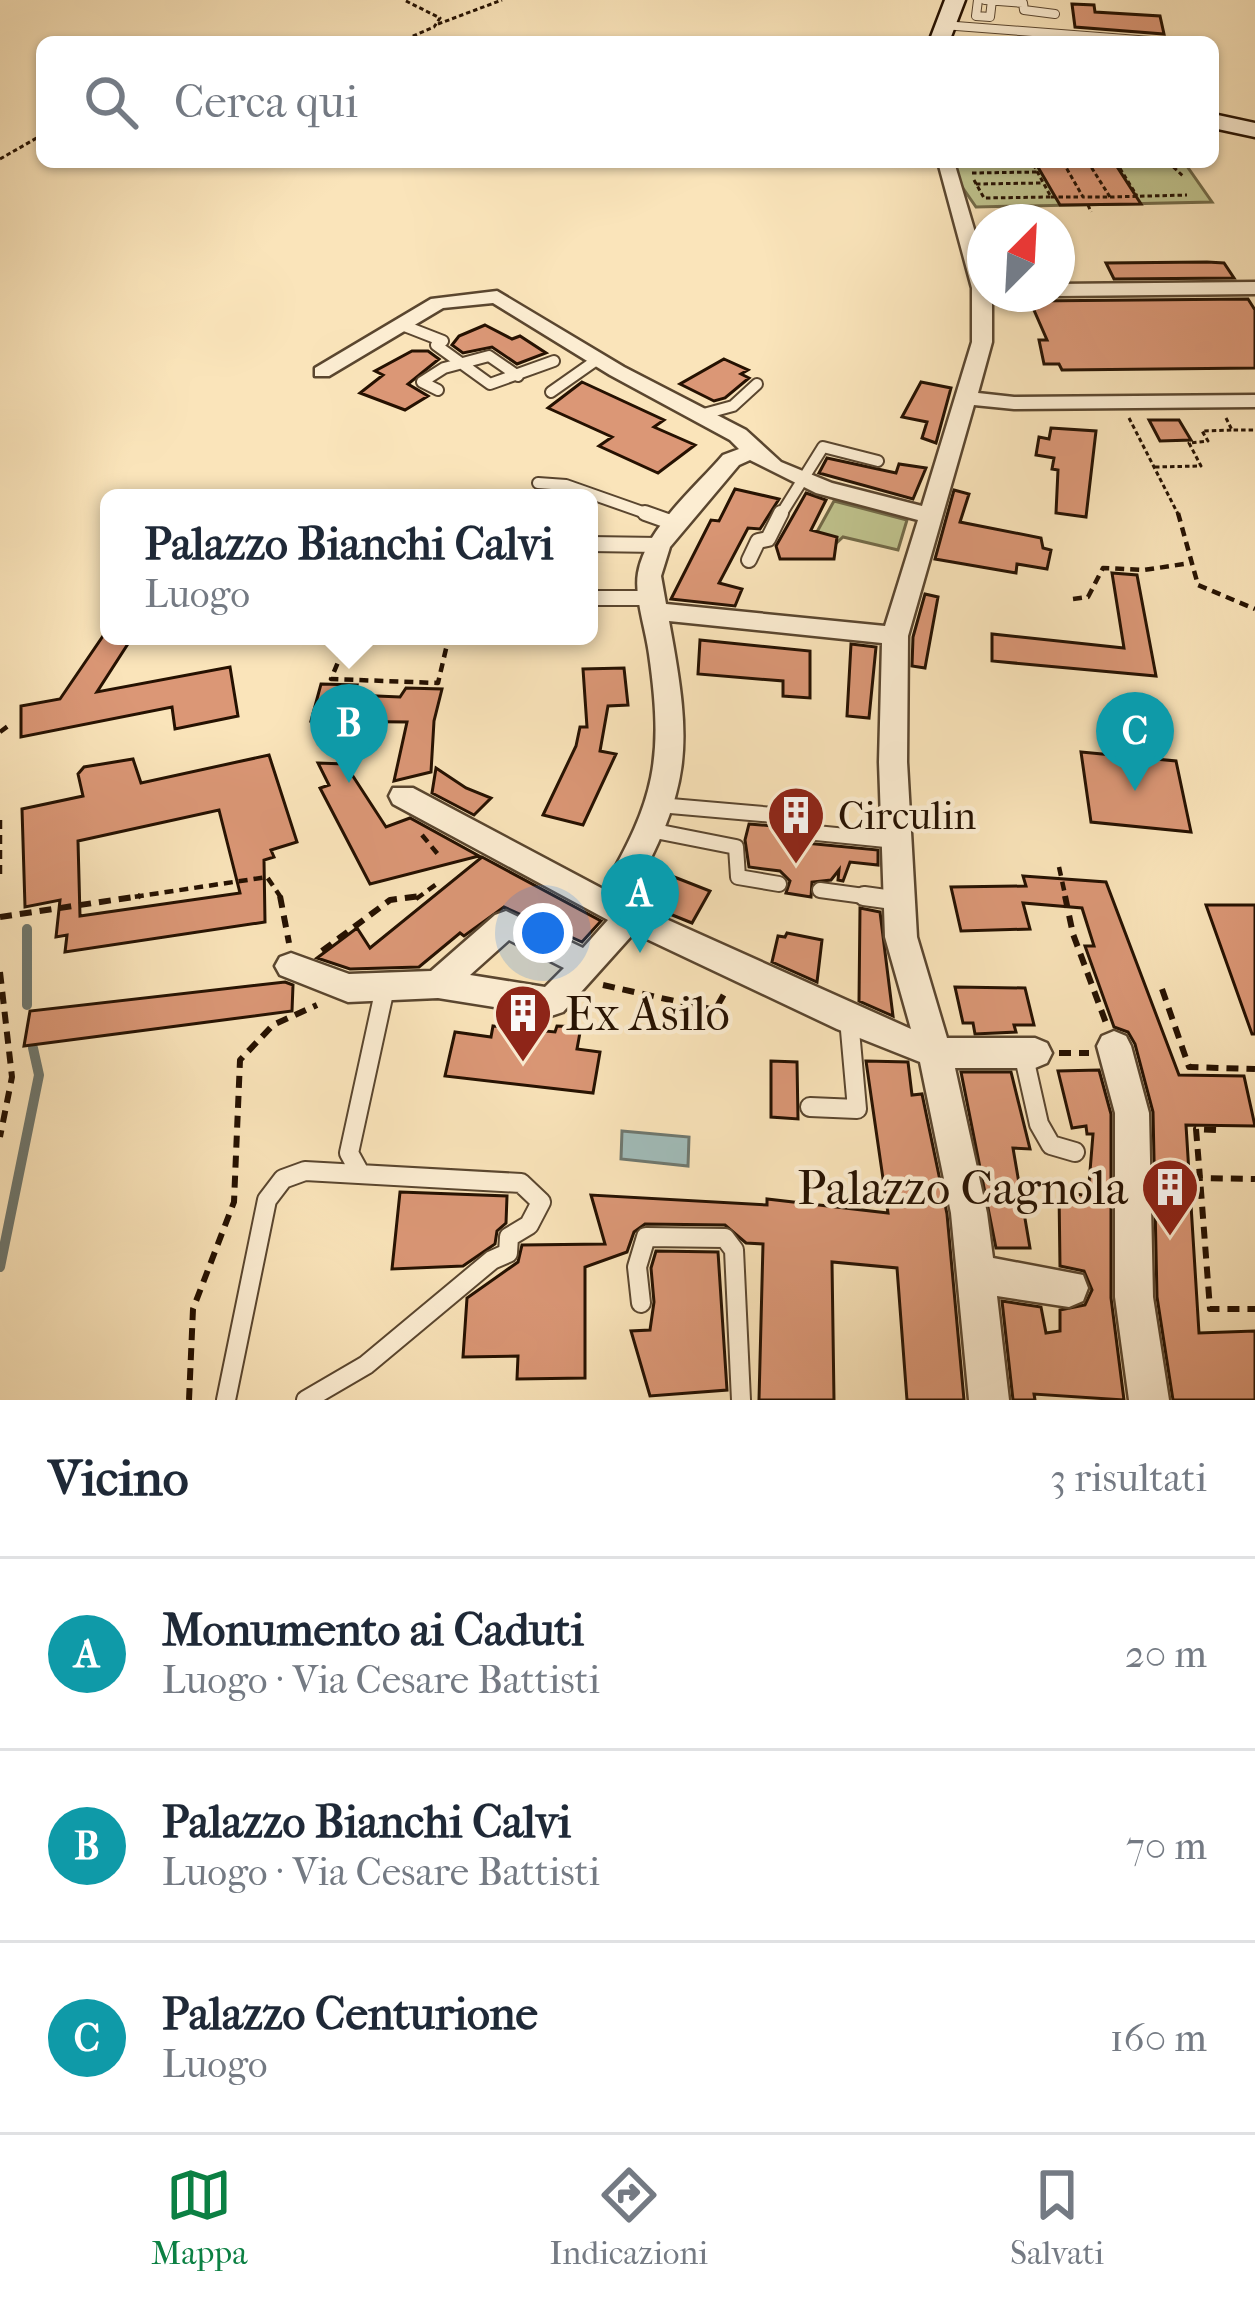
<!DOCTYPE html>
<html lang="it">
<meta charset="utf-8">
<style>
:root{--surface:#fff;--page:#f2f2f3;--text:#1f2937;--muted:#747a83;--line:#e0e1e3;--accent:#0b8043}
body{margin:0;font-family:"IM FELL French Canon",serif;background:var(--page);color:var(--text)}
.compass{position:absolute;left:967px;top:204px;width:108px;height:108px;border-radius:50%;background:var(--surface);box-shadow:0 3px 9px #0004;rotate:24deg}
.you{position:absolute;left:543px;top:933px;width:42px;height:42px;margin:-30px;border:9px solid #fff;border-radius:50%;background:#1a73e8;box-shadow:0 0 0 18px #1a73e833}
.badge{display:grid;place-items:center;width:78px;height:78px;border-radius:50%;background:var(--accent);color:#fff;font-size:39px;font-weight:700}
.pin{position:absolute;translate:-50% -99px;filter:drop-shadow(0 3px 6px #0008)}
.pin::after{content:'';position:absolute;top:63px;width:42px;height:36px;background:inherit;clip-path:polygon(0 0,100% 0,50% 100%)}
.popup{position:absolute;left:100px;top:489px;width:498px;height:156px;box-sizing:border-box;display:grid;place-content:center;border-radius:18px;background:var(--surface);filter:drop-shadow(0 3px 9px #0005);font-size:39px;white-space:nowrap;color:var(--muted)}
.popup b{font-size:45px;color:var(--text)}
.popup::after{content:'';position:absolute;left:50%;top:100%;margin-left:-24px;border:24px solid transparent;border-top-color:var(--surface)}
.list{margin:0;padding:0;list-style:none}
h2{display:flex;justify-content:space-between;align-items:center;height:156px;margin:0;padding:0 48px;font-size:51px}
h2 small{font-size:39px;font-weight:400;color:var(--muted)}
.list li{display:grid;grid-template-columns:78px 1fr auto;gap:36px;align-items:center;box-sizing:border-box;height:192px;padding:0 48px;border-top:3px solid var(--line)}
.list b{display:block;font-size:45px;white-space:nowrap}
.list p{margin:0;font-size:39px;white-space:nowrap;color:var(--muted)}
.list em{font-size:39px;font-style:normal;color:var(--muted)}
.icon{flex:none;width:66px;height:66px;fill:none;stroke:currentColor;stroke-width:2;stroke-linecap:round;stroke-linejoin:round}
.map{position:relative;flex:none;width:1255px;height:1400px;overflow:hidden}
.search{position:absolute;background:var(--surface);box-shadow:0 3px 9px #0004;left:36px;right:36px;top:36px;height:132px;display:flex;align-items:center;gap:30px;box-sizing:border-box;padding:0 42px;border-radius:18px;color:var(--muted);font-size:45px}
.sheet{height:732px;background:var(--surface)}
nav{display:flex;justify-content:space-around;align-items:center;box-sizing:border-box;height:168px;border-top:3px solid var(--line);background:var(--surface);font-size:33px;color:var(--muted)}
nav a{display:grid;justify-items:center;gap:6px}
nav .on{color:var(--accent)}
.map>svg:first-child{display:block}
.green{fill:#c0c48e;stroke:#726a48;stroke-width:3}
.water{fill:#a1bcb9;stroke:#6f786f;stroke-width:3}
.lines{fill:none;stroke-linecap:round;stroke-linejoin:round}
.stream{stroke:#6f786f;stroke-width:10}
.building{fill:#db9776;stroke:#251101;stroke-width:3;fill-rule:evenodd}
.lane-far3-casing{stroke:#5a462f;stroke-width:10}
.lane-far2-casing{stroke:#5a462f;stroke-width:14}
.lane-far1-casing{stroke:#5a462f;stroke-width:18}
.lane-casing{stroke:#5a462f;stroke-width:22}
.street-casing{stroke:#5a462f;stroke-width:5}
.secondary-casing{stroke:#251101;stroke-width:5}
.path-far2{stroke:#251101;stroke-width:3;stroke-dasharray:4.5 3;stroke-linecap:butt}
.path-far1{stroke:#251101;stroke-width:4.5;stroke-dasharray:9 6;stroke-linecap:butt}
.path{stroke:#251101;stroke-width:6;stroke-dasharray:12 8;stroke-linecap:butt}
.lane-far3{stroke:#fcedd2;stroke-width:8}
.lane-far2{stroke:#fcedd2;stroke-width:10}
.lane-far1{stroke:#fcedd2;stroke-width:14}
.lane{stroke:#fcedd2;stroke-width:18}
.street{fill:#fcedd2;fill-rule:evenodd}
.secondary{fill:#fcedd2;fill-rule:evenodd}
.labels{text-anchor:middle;stroke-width:9;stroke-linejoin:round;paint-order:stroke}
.poi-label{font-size:39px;fill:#251101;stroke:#fcedd2;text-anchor:start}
.near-poi-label{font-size:48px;fill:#251101;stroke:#fcedd2;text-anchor:start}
</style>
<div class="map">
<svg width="1255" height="1400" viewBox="0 0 1255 1400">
<rect width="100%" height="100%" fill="#fae4ba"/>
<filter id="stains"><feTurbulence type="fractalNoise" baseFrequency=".00167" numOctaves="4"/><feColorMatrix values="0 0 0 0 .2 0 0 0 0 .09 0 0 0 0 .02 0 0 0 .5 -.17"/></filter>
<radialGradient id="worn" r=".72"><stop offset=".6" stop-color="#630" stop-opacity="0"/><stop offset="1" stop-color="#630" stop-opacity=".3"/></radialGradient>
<!-- green -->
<path class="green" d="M954,162H1184L1212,202L976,207L958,181Z
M834,501L907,520L898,550L843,537L830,549L807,550Z"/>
<!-- water -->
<path class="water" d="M622,1131L689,1137L688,1166L621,1159Z"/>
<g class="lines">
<!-- stream -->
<path class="stream" d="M27,929V1005
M0,1267L39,1075L33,1048"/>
</g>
<!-- building -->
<path class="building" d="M1072,4L1094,5L1095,12L1160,16L1164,34L1075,27Z
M1035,162H1114L1141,204L1060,205Z
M1207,262L1224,263L1234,278L1114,279L1106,263Z
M1248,299L1255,310V368L1062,370L1059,364H1044L1039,340H1047L1030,301Z
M485,325L512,339L520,336L546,353L517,364L492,347L463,353L452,345L459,336Z
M412,351H428L439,359L408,384L428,396L405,410L360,393L383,375L375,371Z
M724,359L748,370L741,374L749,378L725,398L714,401L680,384Z
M582,382L664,420L654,427L695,445L658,473L599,446L612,437L548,408Z
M921,382L951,388L936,443L922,438L927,422L902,417Z
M1149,420H1179L1191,440L1160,441Z
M1051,428L1096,431L1086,517L1056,513L1058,470L1052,469L1054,458L1036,455L1039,437L1049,439Z
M827,458L896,473L899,464L926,468L913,499L819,473Z
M735,489L779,499L760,529L748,528L719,583L742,589L735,606L671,599L711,520L719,521Z
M954,490L969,494L960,522L1041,538L1043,548L1051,550L1047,569L1017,564L1016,573L935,559Z
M806,493L826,500L811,530L837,537L834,559H780L776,546Z
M1112,573L1137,575L1156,676L992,661V634L1124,648Z
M925,594L938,597L925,668L912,666L913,637Z
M103,636H133L97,692L230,667L238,716L175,729L172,707L21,737V706L60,699Z
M700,640L810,651V698L783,696V681L698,674Z
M851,644L876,647L869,718L847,716Z
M624,668L628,705L608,706L600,751L616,754L583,825L543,815L576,746L580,727H587L583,669Z
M321,684L357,685L354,695L400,697L406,688L442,689L434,721L431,772L394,781L407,722L311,721Z
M1081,752L1176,761L1191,832L1091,822Z
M269,755L297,842L271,850L274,857L264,860L265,922L65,952L67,935L56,937L60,900L25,907L22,809L83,796L78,774L84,767L133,759L141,783ZM219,810L240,893L80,916L78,841Z
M318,763L345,764L386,827L410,818L479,856L370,884L320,788L329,785Z
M436,768L466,788L491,798L474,815L432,793Z
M749,824L785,827L786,837L795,842L878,850V865L850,862L843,881L838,880L839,870L831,880L812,882L811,897L786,893L790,881L780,871L749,867L745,840Z
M482,857L601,921L582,942L504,907L464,936L460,933L419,967L350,969L317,958L357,928L370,948Z
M664,873L710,891L692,923L645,904Z
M1023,876L1106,882L1179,1075L1244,1076L1255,1126L1186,1125L1199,1333L1255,1331V1400H1173L1157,1297L1153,1112L1135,1044L1128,1032L1114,1027L1085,946H1094L1082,908L1023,903L1030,929L961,931L951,887L1026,886Z
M1206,905H1255V1034H1252Z
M860,908L880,912L893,1016L859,1001Z
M787,933L822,940L817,982L772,962L778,936L785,937Z
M285,982L293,985L292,1011L24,1046L30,1011Z
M955,987L1025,988L1034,1025H1014L1016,1032L975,1034L973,1023H963Z
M493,1026L555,1032L557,1026L581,1027L577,1049L600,1052L593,1093L445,1076L455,1032L491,1037Z
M771,1061L797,1062L798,1119L771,1117Z
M866,1061L908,1062L912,1095L922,1094L947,1214L964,1400H907L897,1268L832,1262L834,1400H759L763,1244L746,1243L725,1225L645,1224L634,1232L627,1252L585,1267V1378L517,1379L518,1356L463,1357L467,1298L518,1262L522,1245L605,1244L591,1195L767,1205V1199L888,1213Z
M1099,1070L1111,1114V1298L1124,1400L1034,1394L1035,1400H1013L1002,1301L1041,1307L1046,1333L1060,1331V1310L1085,1305L1092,1290L1084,1271L1060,1266L1059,1191L1088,1196L1093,1134H1087L1086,1126L1072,1128L1058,1071Z
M961,1072H1011L1030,1149L1013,1148L1030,1248H996Z
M400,1192L507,1196L506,1223L497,1231L495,1244L463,1266L392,1269Z
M656,1251L718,1252L727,1390L650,1396L631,1331L650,1330L654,1302L651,1268Z"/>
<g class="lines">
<defs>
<path id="lane-far3" d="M978,0L976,16L990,17L992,0
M985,0L1023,3L1024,10L1055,14
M943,25L1164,42"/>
<path id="lane-far2" d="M402,325L443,341L436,345L490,384L554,361
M438,390L422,382L444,368L489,356L518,376
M551,392L598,359
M700,415L733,406L757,384
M538,483L566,485L654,516
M780,516L823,447L878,461"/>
<path id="lane-far1" d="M645,513L676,524
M589,544L659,545
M749,560L758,541L768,539L781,513
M592,598H653
M659,805L797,817L796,831L896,841
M650,830L736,847L738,877L779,884
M820,890L886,899"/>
<path id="lane" d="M864,896L900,901
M1023,1053L1039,1124L1051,1145L1075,1152
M810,1107L857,1109L849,1019
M360,1173L349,1153L385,988
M641,1303L637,1267L646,1237L725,1238L734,1250L741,1400
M226,1400L267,1200L283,1179L305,1171L521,1183L541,1202L529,1225L509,1237L508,1253L492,1260L366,1365L306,1400"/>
<path id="street" d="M938,162H954L985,266V294H992V342L978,393L1014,397L1255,395V407L1014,409L974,405L908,636L907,762L917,937L947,1038H1035L1047,1043L1052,1053L1047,1063L1035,1068H955L987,1213L993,1258L1083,1275L1088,1288L1083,1301L1069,1307L997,1296L1009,1400H969L951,1213L920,1062L837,1029L634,933L563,1012L551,1016L438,998L348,1002L280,975L275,966L280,957L291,953L349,974L431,971L495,915L506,911L583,948L608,920L393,804L389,796L393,788H413L603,889C655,799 664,759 649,654C646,630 634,596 638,573C646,528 694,489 723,455L739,449L730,440L610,375L493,303L443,308L329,376H315V368L431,299L497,291L624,367L746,430L781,462L832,483L922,506L972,342V288ZM750,460L816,493L918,520L885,626L666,604L661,576L670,547L739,465ZM669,621L882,643L879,762L885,937L911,1029L628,902C692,786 693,750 669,621ZM509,940L564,968L545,987L470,975Z
M1255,282V294L1057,296L1050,294H1057V284Z
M1114,1031L1126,1036L1131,1046L1149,1113L1153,1297L1169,1400H1129L1115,1297V1113L1097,1046L1102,1036Z"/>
<path id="secondary" d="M945,0H965L949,42H929Z
M1213,114L1255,123V137L1213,128Z"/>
</defs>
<!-- lane-far3 casing -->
<use href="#lane-far3" class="lane-far3-casing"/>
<!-- lane-far2 casing -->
<use href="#lane-far2" class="lane-far2-casing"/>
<!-- lane-far1 casing -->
<use href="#lane-far1" class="lane-far1-casing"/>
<!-- lane casing -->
<use href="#lane" class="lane-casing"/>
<!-- street casing -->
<use href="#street" class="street-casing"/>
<!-- secondary casing -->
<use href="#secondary" class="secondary-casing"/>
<!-- path-far2 -->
<path class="path-far2" d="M438,24L502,0
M399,42L434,27L440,18L404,0
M0,159L42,135
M1063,162L1083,197H1110L1088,162
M1116,162L1137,196
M1168,162L1184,177
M972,173L1038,172
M974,180L984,198L1051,197L1032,162
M976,184L1043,183
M1051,197H1081
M1110,197L1187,195
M1088,205L1091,212
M1129,418L1179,516
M1226,418L1232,430H1255
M1155,467L1201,466L1189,443L1208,441L1202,431L1232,430"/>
<!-- path-far1 -->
<path class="path-far1" d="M1178,513L1198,585L1255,609
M1073,599L1088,597L1103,568L1144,570L1184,564
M349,636L331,679L438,683L449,636
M0,732L8,726
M0,820V879
M422,835L441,858
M1059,867L1066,899
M120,899L267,877L282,899
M416,899L438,883"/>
<!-- path -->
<path class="path" d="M280,896L289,943
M1065,896L1073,934L1106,1023
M0,917L140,896
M322,951L390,900L420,896
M0,972L12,1077L0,1137
M603,985L715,1010L727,989
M1162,989L1189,1067L1255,1069
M1059,1053H1089
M1216,1130L1196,1129L1200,1178L1255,1179
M1189,1176L1200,1178L1210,1309H1255
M189,1400L193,1309L234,1202L240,1060L273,1025L317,1005"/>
<!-- lane-far3 -->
<use href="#lane-far3" class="lane-far3"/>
<!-- lane-far2 -->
<use href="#lane-far2" class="lane-far2"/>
<!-- lane-far1 -->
<use href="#lane-far1" class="lane-far1"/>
<!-- lane -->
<use href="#lane" class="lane"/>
<!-- street -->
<use href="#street" class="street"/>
<!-- secondary -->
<use href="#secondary" class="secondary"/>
</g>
<!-- icons -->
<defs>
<symbol id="building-pin" viewBox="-11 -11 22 30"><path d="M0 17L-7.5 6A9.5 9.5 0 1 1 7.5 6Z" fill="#8f2418" stroke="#fcedd2"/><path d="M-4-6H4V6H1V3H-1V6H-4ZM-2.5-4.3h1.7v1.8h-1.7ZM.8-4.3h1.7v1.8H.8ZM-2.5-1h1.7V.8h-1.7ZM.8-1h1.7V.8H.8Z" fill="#fff"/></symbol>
</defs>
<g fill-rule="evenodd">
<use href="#building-pin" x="763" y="782" width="66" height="90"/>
<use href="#building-pin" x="490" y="980" width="66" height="90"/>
<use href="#building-pin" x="1137" y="1154" width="66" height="90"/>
</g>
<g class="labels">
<!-- poi labels -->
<g class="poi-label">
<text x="838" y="829">Circulin</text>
</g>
<!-- near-poi labels -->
<g class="near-poi-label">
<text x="565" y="1030">Ex Asilo</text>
<text x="1128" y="1204" text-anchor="end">Palazzo Cagnola</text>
</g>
</g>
<rect width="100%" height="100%" filter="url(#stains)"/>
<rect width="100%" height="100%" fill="url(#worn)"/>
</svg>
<svg class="compass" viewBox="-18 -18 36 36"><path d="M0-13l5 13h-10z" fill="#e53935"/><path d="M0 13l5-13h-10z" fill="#747a83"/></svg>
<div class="you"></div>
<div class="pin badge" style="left:640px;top:953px;background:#0f9aa8">A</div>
<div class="pin badge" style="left:349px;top:783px;background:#0f9aa8">B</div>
<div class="popup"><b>Palazzo Bianchi Calvi</b>Luogo</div>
<div class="pin badge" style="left:1135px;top:791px;background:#0f9aa8">C</div>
<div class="search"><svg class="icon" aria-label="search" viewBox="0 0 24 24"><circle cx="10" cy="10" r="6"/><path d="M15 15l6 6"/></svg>Cerca qui</div>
</div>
<section class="sheet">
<h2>Vicino<small>3 risultati</small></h2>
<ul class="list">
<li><span class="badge" style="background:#0f9aa8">A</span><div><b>Monumento ai Caduti</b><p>Luogo · Via Cesare Battisti</p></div><em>20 m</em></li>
<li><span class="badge" style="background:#0f9aa8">B</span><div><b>Palazzo Bianchi Calvi</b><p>Luogo · Via Cesare Battisti</p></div><em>70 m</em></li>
<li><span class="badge" style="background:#0f9aa8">C</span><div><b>Palazzo Centurione</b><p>Luogo</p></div><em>160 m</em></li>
</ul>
</section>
<nav>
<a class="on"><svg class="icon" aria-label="map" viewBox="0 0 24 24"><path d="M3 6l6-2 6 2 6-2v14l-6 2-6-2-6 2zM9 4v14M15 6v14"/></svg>Mappa</a>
<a><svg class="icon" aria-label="directions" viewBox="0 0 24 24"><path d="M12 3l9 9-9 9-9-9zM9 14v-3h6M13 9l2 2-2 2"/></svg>Indicazioni</a>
<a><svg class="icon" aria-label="saved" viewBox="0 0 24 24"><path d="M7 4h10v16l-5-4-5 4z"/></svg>Salvati</a>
</nav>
